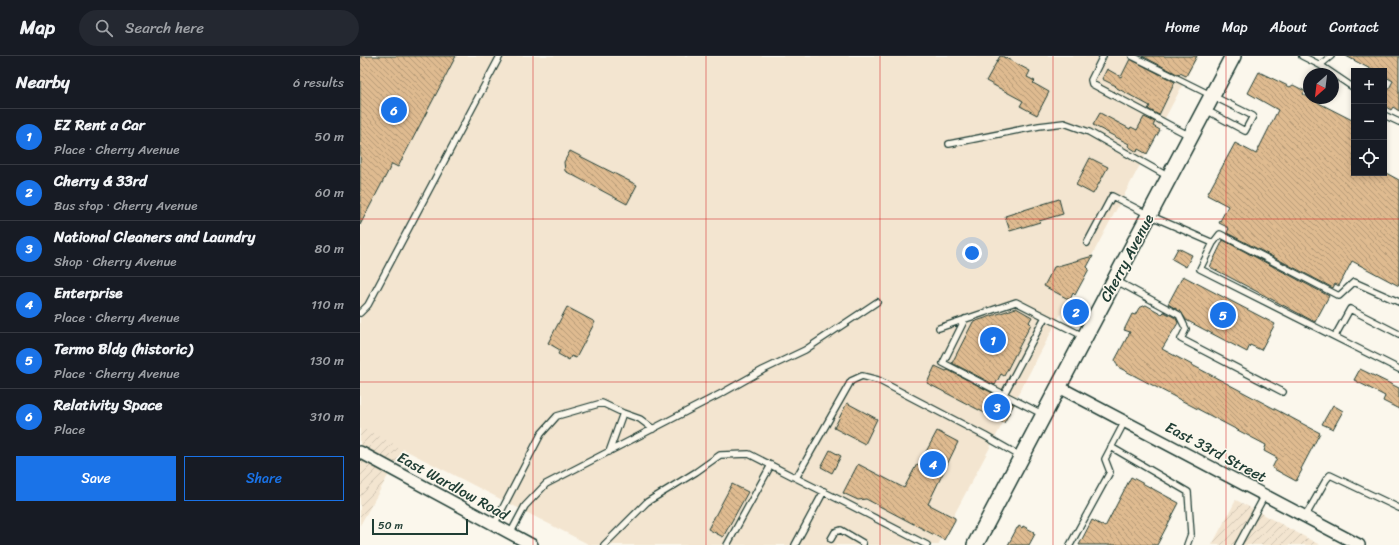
<!DOCTYPE html>
<meta charset="utf-8">
<style>
:root{--surface:#171b24;--page:#242831;--text:#f1f3f6;--muted:#9ea1a6;--line:#363941;--accent:#1a73e8}
body{margin:0;font-family:Sriracha,sans-serif;background:var(--page);color:var(--text)}
.controls{position:absolute;right:12px;top:12px;display:grid;overflow:hidden;border-radius:0px;box-shadow:0 2px 6px #0003}
.controls button{width:36px;height:36px;display:grid;place-items:center;padding:0;border:0;border-bottom:1px solid var(--line);background:var(--surface);color:var(--text);font:20px sans-serif}
.compass{position:absolute;left:943px;top:12px;width:36px;height:36px;border-radius:50%;background:var(--surface);box-shadow:0 2px 6px #0003;rotate:208deg}
.scale{position:absolute;left:12px;bottom:10px;width:96px;box-sizing:border-box;padding-left:4px;border:2px solid #1f3d34;border-top:0;font-size:11px;line-height:14px;white-space:nowrap;color:#1f3d34;-webkit-text-stroke:3px #fbf7ec;paint-order:stroke}
.you{position:absolute;left:612px;top:197px;width:14px;height:14px;margin:-10px;border:3px solid #fff;border-radius:50%;background:#1a73e8;box-shadow:0 0 0 6px #1a73e833}
.badge{display:grid;place-items:center;width:26px;height:26px;border-radius:50%;background:var(--accent);color:#fff;font-size:13px;font-weight:700}
.pin{position:absolute;translate:-50% -50%;border:2px solid #fff;box-shadow:0 1px 4px #0006}
.list{margin:0;padding:0;list-style:none}
h2{display:flex;justify-content:space-between;align-items:center;height:52px;margin:0;padding:0 16px;font-size:17px}
h2 small{font-size:13px;font-weight:400;color:var(--muted)}
.list li{display:grid;grid-template-columns:26px 1fr auto;gap:12px;align-items:center;box-sizing:border-box;height:56px;padding:0 16px;border-top:1px solid var(--line)}
.list b{display:block;font-size:15px;white-space:nowrap}
.list p{margin:0;font-size:13px;white-space:nowrap;color:var(--muted)}
.list em{font-size:13px;font-style:normal;color:var(--muted)}
.actions{display:flex;gap:8px;padding:12px 16px}
.actions a{flex:1;padding:9px 0;border:1px solid var(--accent);border-radius:0px;text-align:center;font-size:14px;color:var(--accent)}
.actions .main{background:var(--accent);color:#fff}
.icon{flex:none;width:22px;height:22px;fill:none;stroke:currentColor;stroke-width:2;stroke-linecap:round;stroke-linejoin:round}
.map{position:relative;flex:none;width:1039px;height:489px;overflow:hidden}
header{display:flex;align-items:center;gap:24px;box-sizing:border-box;height:56px;padding:0 20px;background:var(--surface);border-bottom:1px solid var(--line)}
header strong{font-size:19px}
nav{display:flex;gap:22px;margin-inline-start:auto;font-size:14px}
.search{width:280px;height:36px;background:var(--page);display:flex;align-items:center;gap:10px;box-sizing:border-box;padding:0 14px;border-radius:22px;color:var(--muted);font-size:15px}
main{display:flex}
aside{flex:1;background:var(--surface)}
.map>svg:first-child{display:block}
.built{fill:#f3e5d0}
.industrial{fill:url(#industrial-furrows)}
.building{fill:url(#building-back-hatch);stroke:#1f3d34}
.lines{fill:none;stroke-linecap:round;stroke-linejoin:round}
.service-casing{stroke:#1f3d34;stroke-width:8}
.minor-casing{stroke:#1f3d34;stroke-width:14}
.secondary-casing{stroke:#1f3d34;stroke-width:18}
.service{stroke:#fbf7ec;stroke-width:5.5}
.minor{stroke:#fbf7ec;stroke-width:11}
.secondary{stroke:#fbf7ec;stroke-width:15}
.grid{fill:none;stroke:#d62828;stroke-width:1;stroke-opacity:0.55}
.labels{text-anchor:middle;stroke-width:3;stroke-linejoin:round;paint-order:stroke}
.street-label{font-size:15px;fill:#1f3d34;stroke:#fbf7ec}
</style>
<header>
<strong>Map</strong>
<div class="search"><svg class="icon" aria-label="search" viewBox="0 0 24 24"><circle cx="10" cy="10" r="6"/><path d="M15 15l6 6"/></svg>Search here</div>
<nav><a>Home</a><a>Map</a><a>About</a><a>Contact</a></nav>
</header>
<main>
<aside>
<h2>Nearby<small>6 results</small></h2>
<ul class="list">
<li><span class="badge">1</span><div><b>EZ Rent a Car</b><p>Place · Cherry Avenue</p></div><em>50 m</em></li>
<li><span class="badge">2</span><div><b>Cherry &amp; 33rd</b><p>Bus stop · Cherry Avenue</p></div><em>60 m</em></li>
<li><span class="badge">3</span><div><b>National Cleaners and Laundry</b><p>Shop · Cherry Avenue</p></div><em>80 m</em></li>
<li><span class="badge">4</span><div><b>Enterprise</b><p>Place · Cherry Avenue</p></div><em>110 m</em></li>
<li><span class="badge">5</span><div><b>Termo Bldg (historic)</b><p>Place · Cherry Avenue</p></div><em>130 m</em></li>
<li><span class="badge">6</span><div><b>Relativity Space</b><p>Place</p></div><em>310 m</em></li>
</ul>
<div class="actions"><a class="main">Save</a><a>Share</a></div>
</aside>
<div class="map">
<svg width="1039" height="489" viewBox="0 0 1039 489">
<defs>
<pattern id="industrial-furrows" width="10" height="10" patternUnits="userSpaceOnUse"><rect width="10" height="10" fill="#f3e5d0"/><path d="M-1 1l2-2M0 10L10 0M9 11l2-2" fill="none" stroke="#d0c5b3"/></pattern>
<pattern id="building-back-hatch" width="6" height="6" patternUnits="userSpaceOnUse"><rect width="6" height="6" fill="#dfbb90"/><path d="M-1 5l2 2M0 0l6 6M5-1l2 2" fill="none" stroke="#b49976"/></pattern>
</defs>
<rect width="100%" height="100%" fill="#fbf7ec"/>
<filter id="ink" filterUnits="userSpaceOnUse"><feTurbulence type="fractalNoise" baseFrequency=".025" numOctaves="2"/><feDisplacementMap in="SourceGraphic" scale="8" xChannelSelector="R" yChannelSelector="G"/><feConvolveMatrix kernelMatrix="1 2 1 2 8 2 1 2 1" color-interpolation-filters="sRGB"/></filter>
<g filter="url(#ink)">
<!-- built -->
<path class="built" d="M0,0H838L578,489H230L43,393L0,469Z"/>
<!-- industrial -->
<path class="industrial" d="M0,370L43,393L0,469Z
M876,444L960,489H852Z"/>
<!-- building -->
<path class="building" d="M0,0H96L38,111L32,108L0,169Z
M640,0H642L670,15L667,21L675,25L673,27L689,36L677,59L660,50L663,45L626,25Z
M782,0H837L826,20L820,17L819,19Z
M986,0H1039V55L1033,51L1031,54L1024,50V42L1033,25L1024,20V15H1014Z
M770,3L815,26L799,59L788,53L790,50L755,31L756,30L742,23L747,13L761,21Z
M899,16L930,31L933,29L945,35L943,38L949,42L994,65V117H1026L1039,124V230L992,205L979,230L975,228L973,232L867,177L869,172L859,167L868,150L847,139L875,87L896,98L918,54L888,37Z
M740,57L770,73L771,71L777,74L784,61L795,66L793,70L800,74L788,96L787,98L778,93L777,96L768,90L769,88L733,69Z
M210,95L277,129L267,148L205,115L204,106Z
M730,102L748,111L733,138L716,129Z
M699,143L703,158L679,165L680,166L650,175L645,160Z
M863,184L969,240L955,266L850,211Z
M818,192L832,199L826,211L812,203Z
M733,200L727,211L729,213L715,239L713,237L710,244L684,230L694,211Z
M823,220L915,268L901,294L890,289L887,296L826,264L821,256L808,248Z
M786,249L802,258L804,256L816,262L818,267L802,293L960,377L941,413L942,414L936,425L912,412L917,402L904,395L906,389L758,311L755,304L770,276L764,274L772,258L775,259L779,252Z
M207,251L235,266L216,302L211,300L209,304L198,298L200,294L188,287Z
M656,252L672,261L669,266L671,268L644,320L641,318L635,329L592,307L613,266Z
M575,310L586,315L588,314L654,348L644,367L567,327Z
M1000,313L1039,332V353L1023,345L1025,340L994,324Z
M487,347L517,363L505,388L474,372Z
M973,349L983,355L973,373L962,368Z
M577,375L598,386L568,448L595,462V464L584,484L506,443L498,444L483,437L498,408L544,432L557,408L559,409Z
M470,394L481,400L472,417L461,411Z
M771,421L819,447L797,489H719L732,464L745,471Z
M372,428L388,436L363,481L348,473Z
M659,470L662,472L663,470L674,476L673,477L675,478L669,489H648L657,472H658Z"/>
<g class="lines">
<defs>
<path id="service" d="M743,0L731,24L732,28L830,80
M772,0L893,60L885,75L846,54
M942,0L960,9L994,32
M960,9L971,0
M1024,59L1039,66
M589,88L679,70L704,67L729,76L809,121
M727,187L752,140L789,159L853,187L840,213L1039,313
M853,187L860,178L979,240L994,226L1039,246
M755,224L819,259L826,273L821,283L923,336
M0,257L8,249L140,0
M605,263L583,307L684,359
M579,272L656,246L725,281
M975,280L990,253L1039,278
M644,338L685,261
M751,391L828,436L831,478L827,489
M249,396L263,357
M945,461L966,424L970,419L1039,452
M134,469L181,378L197,360L242,347L263,357L280,363L293,373
M150,478L165,450L186,428L364,336L403,314L445,294L517,246
M471,483L475,476L481,474L503,487V489
M244,489L287,446L336,416L360,399L389,398L436,422
M367,489L411,409
M435,489L464,435
M567,489L480,444L436,422L491,325L502,320L518,324L625,380L662,401
M710,489L750,416L745,403L765,365
M878,489L905,439"/>
<path id="minor" d="M699,331L999,489
M0,396L172,489"/>
<path id="secondary" d="M615,489L873,0"/>
</defs>
<!-- service casing -->
<use href="#service" class="service-casing"/>
<!-- minor casing -->
<use href="#minor" class="minor-casing"/>
<!-- secondary casing -->
<use href="#secondary" class="secondary-casing"/>
<!-- service -->
<use href="#service" class="service"/>
<!-- minor -->
<use href="#minor" class="minor"/>
<!-- secondary -->
<use href="#secondary" class="secondary"/>
</g>
</g>
<!-- grid -->
<path class="grid" d="M173,0V489M346,0V489M520,0V489M693,0V489M866,0V489M0,163H1039M0,326H1039"/>
<g class="labels">
<!-- street labels -->
<g class="street-label">
<text transform="translate(767 202) rotate(-62)" y="5">Cherry Avenue</text>
<text transform="translate(856 396) rotate(28)" y="5">East 33rd Street</text>
<text transform="translate(93 430) rotate(29)" y="5">East Wardlow Road</text>
</g>
</g>
</svg>
<div class="controls">
<button>+</button>
<button>−</button>
<button><svg class="icon" aria-label="locate" viewBox="0 0 24 24"><circle cx="12" cy="12" r="6"/><path d="M12 2v4M12 18v4M2 12h4M18 12h4"/></svg></button>
</div>
<svg class="compass" viewBox="-18 -18 36 36"><path d="M0-13l5 13h-10z" fill="#e53935"/><path d="M0 13l5-13h-10z" fill="#9ea1a6"/></svg>
<div class="scale">50 m</div>
<div class="you"></div>
<div class="pin badge" style="left:633px;top:284px">1</div>
<div class="pin badge" style="left:716px;top:256px">2</div>
<div class="pin badge" style="left:637px;top:351px">3</div>
<div class="pin badge" style="left:573px;top:408px">4</div>
<div class="pin badge" style="left:863px;top:259px">5</div>
<div class="pin badge" style="left:34px;top:54px">6</div>
</div>
</main>
